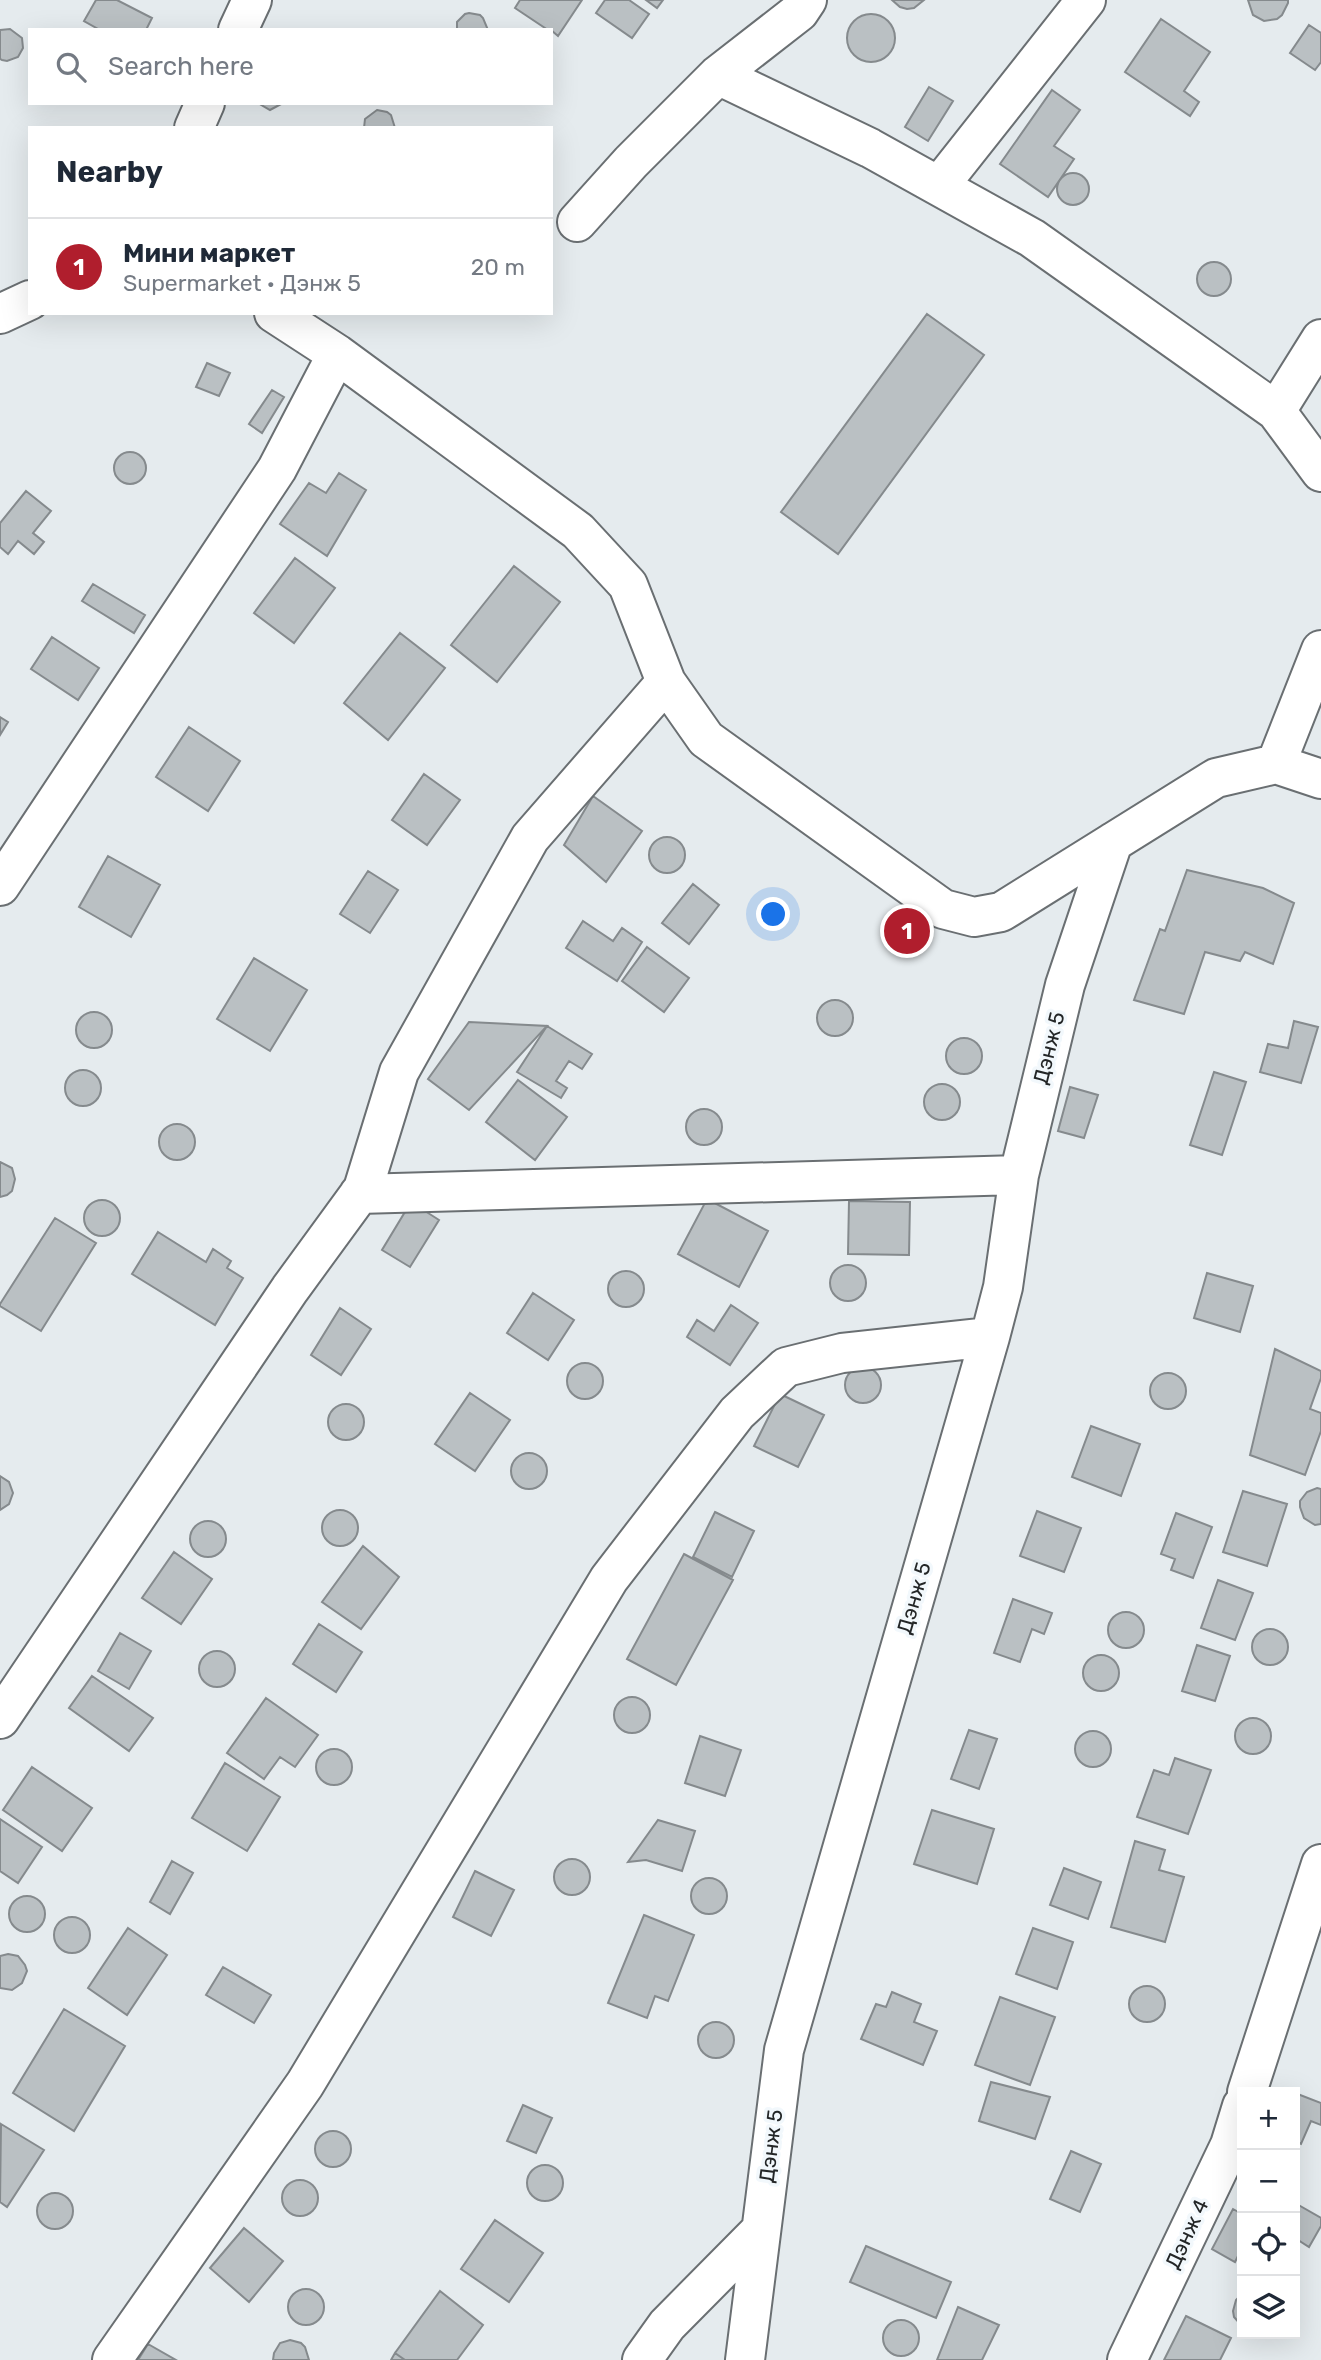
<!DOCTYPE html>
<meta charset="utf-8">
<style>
:root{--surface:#fff;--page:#f6f6f7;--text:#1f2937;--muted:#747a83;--line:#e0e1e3;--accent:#b01e2d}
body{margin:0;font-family:Rubik,sans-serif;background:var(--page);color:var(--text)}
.controls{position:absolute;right:21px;bottom:21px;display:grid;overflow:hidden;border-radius:0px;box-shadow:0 7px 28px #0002}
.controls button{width:63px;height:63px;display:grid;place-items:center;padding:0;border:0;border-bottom:2px solid var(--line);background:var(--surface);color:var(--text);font:35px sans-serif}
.you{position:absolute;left:774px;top:915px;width:24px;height:24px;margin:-18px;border:5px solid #fff;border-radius:50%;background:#1a73e8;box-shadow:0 0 0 10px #1a73e833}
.badge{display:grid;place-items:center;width:46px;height:46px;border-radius:50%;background:var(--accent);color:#fff;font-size:23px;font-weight:700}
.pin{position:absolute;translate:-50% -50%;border:4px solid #fff;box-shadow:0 2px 7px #0006}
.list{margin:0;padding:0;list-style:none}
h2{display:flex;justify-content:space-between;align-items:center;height:91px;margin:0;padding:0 28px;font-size:30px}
h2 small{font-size:23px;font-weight:400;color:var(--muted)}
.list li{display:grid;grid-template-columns:46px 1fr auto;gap:21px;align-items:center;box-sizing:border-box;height:98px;padding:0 28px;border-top:2px solid var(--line)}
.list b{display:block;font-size:26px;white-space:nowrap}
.list p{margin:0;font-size:23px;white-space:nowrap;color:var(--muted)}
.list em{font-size:23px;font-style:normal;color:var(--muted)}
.icon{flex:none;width:38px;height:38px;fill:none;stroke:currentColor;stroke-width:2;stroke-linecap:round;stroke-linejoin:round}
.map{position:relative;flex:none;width:1321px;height:2360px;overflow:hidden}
.search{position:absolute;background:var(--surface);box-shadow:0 7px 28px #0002;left:28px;top:28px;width:525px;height:77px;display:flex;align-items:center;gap:18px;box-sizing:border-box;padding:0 24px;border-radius:0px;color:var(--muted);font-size:26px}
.panel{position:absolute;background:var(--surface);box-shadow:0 7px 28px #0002;left:28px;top:126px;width:525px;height:189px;border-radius:0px}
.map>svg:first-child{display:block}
.building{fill:#bac0c3;stroke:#858a8d;stroke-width:2}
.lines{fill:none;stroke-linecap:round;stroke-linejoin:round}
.minor-casing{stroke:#6a6f72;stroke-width:42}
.minor{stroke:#fff;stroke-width:38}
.labels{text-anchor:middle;stroke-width:7;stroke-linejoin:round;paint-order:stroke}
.street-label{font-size:21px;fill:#232627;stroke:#f2f8fc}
</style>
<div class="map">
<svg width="1321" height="2360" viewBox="0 0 1321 2360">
<rect width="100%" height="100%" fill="#e5ebee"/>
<!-- building -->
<path class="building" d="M96,0H117L152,18L146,30H100L84,21Z
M520,0H582L558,36L551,30H548L515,8Z
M605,0H629L649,14L632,38L596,13Z
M646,0H663L657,8Z
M892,0H924L914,8L907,9L900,7Z
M1248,0H1288V3L1282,15L1277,19L1264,21L1253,15Z
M469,13L480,15L483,18L488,30H457V22L465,14Z
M847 38a24 24 0 1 1 48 0a24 24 0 1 1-48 0Z
M1161,19L1210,52L1184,91L1199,102L1190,116L1125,72Z
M1309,25L1321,33V62L1315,70L1290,53Z
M10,29L22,38L23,48L18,57L7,61L2,60L0,59V30Z
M929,87L953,101L928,141L905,127Z
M1052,90L1080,110L1054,146L1074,159L1048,197L1000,164Z
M258,103H283L270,110Z
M377,110L387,112L391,115L395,128H364L365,119Z
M1057 189a16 16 0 1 1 32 0a16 16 0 1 1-32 0Z
M1197 279a17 17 0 1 1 34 0a17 17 0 1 1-34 0Z
M927,314L984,355L838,554L781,512Z
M207,363L230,373L219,396L196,387Z
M272,390L284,397L262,433L249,424Z
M114 468a16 16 0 1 1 32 0a16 16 0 1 1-32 0Z
M339,473L366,490L327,556L280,524L309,483L326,493Z
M26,491L51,511L33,533L44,542L34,554L18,541L8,554L0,547V523Z
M295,558L335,588L294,643L254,613Z
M514,566L560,602L497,682L451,645Z
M93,584L145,615L134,633L82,601Z
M400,633L445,668L388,740L344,703Z
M52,637L99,668L78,700L31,669Z
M0,717L8,722L0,735Z
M189,727L240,761L208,811L156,777Z
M424,774L460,800L427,845L392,820Z
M593,796L642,831L606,882L564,845Z
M649 855a18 18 0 1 1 36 0a18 18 0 1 1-36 0Z
M108,856L160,885L131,937L79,907Z
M1187,870L1263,888L1294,903L1273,964L1245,952L1240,961L1205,952L1184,1014L1134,1000L1160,929L1165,931Z
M368,871L398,890L370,933L340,914Z
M693,884L719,905L689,944L662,923Z
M583,921L613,941L622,928L642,942L617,981L566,948Z
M647,947L689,978L664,1012L622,981Z
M254,958L307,990L270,1051L217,1019Z
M817 1018a18 18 0 1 1 36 0a18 18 0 1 1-36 0Z
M76 1030a18 18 0 1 1 36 0a18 18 0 1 1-36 0Z
M1294,1021L1318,1027L1301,1083L1260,1072L1268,1044L1288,1048Z
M469,1022L547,1026L469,1110L428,1079Z
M547,1026L592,1054L582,1069L569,1061L556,1081L567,1088L561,1098L517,1072Z
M946 1056a18 18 0 1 1 36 0a18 18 0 1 1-36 0Z
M65 1088a18 18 0 1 1 36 0a18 18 0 1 1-36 0Z
M1214,1072L1246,1082L1222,1155L1190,1145Z
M518,1080L567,1117L535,1160L486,1122Z
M924 1102a18 18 0 1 1 36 0a18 18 0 1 1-36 0Z
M1070,1087L1098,1095L1084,1138L1058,1131Z
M686 1127a18 18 0 1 1 36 0a18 18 0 1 1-36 0Z
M159 1142a18 18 0 1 1 36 0a18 18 0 1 1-36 0Z
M0,1162L12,1168L15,1179L12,1191L7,1195L0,1197Z
M707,1199L768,1231L739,1287L678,1254Z
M84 1218a18 18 0 1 1 36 0a18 18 0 1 1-36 0Z
M849,1201L910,1202L909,1255L848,1254Z
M411,1202L439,1220L410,1267L382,1250Z
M55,1218L96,1243L41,1331L0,1306V1304Z
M158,1232L206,1262L213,1249L231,1261L227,1268L243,1278L215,1325L132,1274Z
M830 1283a18 18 0 1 1 36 0a18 18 0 1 1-36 0Z
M608 1289a18 18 0 1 1 36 0a18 18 0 1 1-36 0Z
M1207,1273L1253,1286L1240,1332L1194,1318Z
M533,1293L574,1320L548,1360L507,1333Z
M731,1305L758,1323L730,1365L687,1337L697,1320L714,1331Z
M340,1308L371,1329L341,1375L311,1355Z
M1275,1349L1321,1371V1378L1310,1409L1321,1413V1431L1305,1475L1250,1455Z
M567 1381a18 18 0 1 1 36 0a18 18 0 1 1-36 0Z
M845 1385a18 18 0 1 1 36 0a18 18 0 1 1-36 0Z
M1150 1391a18 18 0 1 1 36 0a18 18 0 1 1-36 0Z
M470,1393L510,1420L475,1471L435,1444Z
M780,1394L824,1415L798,1467L754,1446Z
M328 1422a18 18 0 1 1 36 0a18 18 0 1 1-36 0Z
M1091,1426L1140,1444L1121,1496L1072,1477Z
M511 1471a18 18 0 1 1 36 0a18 18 0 1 1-36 0Z
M0,1476L9,1482L13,1493L9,1504L0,1510Z
M1317,1488L1321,1489V1524L1315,1525L1304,1518L1300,1507V1501L1307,1492Z
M1243,1491L1287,1504L1267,1566L1223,1552Z
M322 1528a18 18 0 1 1 36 0a18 18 0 1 1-36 0Z
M1037,1511L1081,1528L1064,1572L1020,1556Z
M715,1512L754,1531L732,1577L693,1557Z
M1176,1513L1212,1527L1193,1578L1171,1570L1175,1559L1161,1554Z
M190 1539a18 18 0 1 1 36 0a18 18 0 1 1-36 0Z
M363,1546L399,1577L361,1629L322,1602Z
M174,1552L212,1579L181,1624L142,1598Z
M684,1554L733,1580L676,1685L627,1659Z
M1218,1580L1253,1593L1235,1640L1201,1628Z
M1013,1599L1052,1613L1044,1634L1032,1629L1020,1662L994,1653Z
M1108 1630a18 18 0 1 1 36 0a18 18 0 1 1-36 0Z
M319,1624L362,1652L336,1692L293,1664Z
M1252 1647a18 18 0 1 1 36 0a18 18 0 1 1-36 0Z
M120,1633L151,1651L129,1689L98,1671Z
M1197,1645L1230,1656L1215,1701L1182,1691Z
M199 1669a18 18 0 1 1 36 0a18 18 0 1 1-36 0Z
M1083 1673a18 18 0 1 1 36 0a18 18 0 1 1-36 0Z
M92,1676L153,1718L129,1751L69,1708Z
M614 1715a18 18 0 1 1 36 0a18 18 0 1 1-36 0Z
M266,1698L318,1735L295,1767L280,1757L264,1779L227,1753Z
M1235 1736a18 18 0 1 1 36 0a18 18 0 1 1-36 0Z
M969,1730L997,1739L979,1789L951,1779Z
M1075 1749a18 18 0 1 1 36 0a18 18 0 1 1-36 0Z
M700,1736L741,1750L725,1796L685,1783Z
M316 1767a18 18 0 1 1 36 0a18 18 0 1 1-36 0Z
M1175,1758L1211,1770L1188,1834L1137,1817L1154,1770L1169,1775Z
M225,1763L280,1797L247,1851L192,1818Z
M32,1767L92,1808L62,1851L3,1810Z
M932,1810L994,1829L977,1884L914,1864Z
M0,1819L42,1847L18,1883L0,1871Z
M658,1820L695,1831L682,1871L646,1860L628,1862Z
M1135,1841L1165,1850L1159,1870L1184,1877L1165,1942L1111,1927Z
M554 1877a18 18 0 1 1 36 0a18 18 0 1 1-36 0Z
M172,1861L193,1873L170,1914L150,1902Z
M1064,1868L1101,1882L1088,1919L1050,1905Z
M475,1871L514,1890L491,1936L453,1917Z
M691 1896a18 18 0 1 1 36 0a18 18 0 1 1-36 0Z
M9 1914a18 18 0 1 1 36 0a18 18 0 1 1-36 0Z
M644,1915L694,1935L668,2001L655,1996L647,2018L608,2003Z
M54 1935a18 18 0 1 1 36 0a18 18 0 1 1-36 0Z
M128,1928L167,1955L127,2015L88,1988Z
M1033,1928L1073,1942L1057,1989L1016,1974Z
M8,1954L18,1956L25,1965L27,1971L22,1983L12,1990L0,1988V1956Z
M223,1967L271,1995L254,2023L206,1995Z
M1129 2004a18 18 0 1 1 36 0a18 18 0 1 1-36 0Z
M892,1992L921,2004L914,2022L937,2031L923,2065L861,2039L876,2004L886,2007Z
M1000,1997L1055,2017L1030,2085L975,2065Z
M64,2009L125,2046L74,2131L13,2093Z
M698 2040a18 18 0 1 1 36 0a18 18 0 1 1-36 0Z
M991,2082L1050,2097L1035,2139L979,2121Z
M1295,2093L1321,2103V2125L1311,2121L1301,2144L1295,2141Z
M523,2105L552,2118L536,2153L507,2141Z
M1,2124L44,2150L7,2207L0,2202Z
M315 2149a18 18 0 1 1 36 0a18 18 0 1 1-36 0Z
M1071,2151L1101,2164L1080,2212L1050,2199Z
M527 2183a18 18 0 1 1 36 0a18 18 0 1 1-36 0Z
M282 2198a18 18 0 1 1 36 0a18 18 0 1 1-36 0Z
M37 2211a18 18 0 1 1 36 0a18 18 0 1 1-36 0Z
M1295,2203L1321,2218V2226L1309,2247L1295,2238Z
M1233,2209L1242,2214V2248L1235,2262L1212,2249Z
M495,2220L543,2253L509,2302L461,2269Z
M244,2228L283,2261L249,2302L210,2268Z
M866,2246L951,2282L936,2318L850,2282Z
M288 2307a18 18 0 1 1 36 0a18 18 0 1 1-36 0Z
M440,2291L483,2325L457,2360H405L395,2353Z
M1242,2294V2326L1234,2317L1233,2311L1236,2300Z
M958,2307L999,2325L982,2360H937Z
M1186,2316L1231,2338L1220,2360H1164Z
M883 2338a18 18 0 1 1 36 0a18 18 0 1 1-36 0Z
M290,2340L301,2343L305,2347L309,2360H273L274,2353L280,2343Z
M148,2344L176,2360H138Z
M395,2353L405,2360H391Z"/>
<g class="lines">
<defs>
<path id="minor" d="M238,30L252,0
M718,75L870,148L1032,238L1276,411L1321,472
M194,128L205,103
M939,186L1086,0
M577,222L631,162L718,75L799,12L807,0
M274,313L337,354L578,531L628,585L666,682L706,739L943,909L974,917L1001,912L1216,778L1276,764L1321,779
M0,314L30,300
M1276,411L1321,339
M1276,764L1321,650
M0,886L277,469L337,354
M359,1194L1019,1175
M0,1719L290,1289L363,1189L399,1072L530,838L666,682
M1247,2092L1321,1864
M112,2360L305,2084L609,1579L737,1413L786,1367L842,1353L990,1337
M642,2360L667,2325L760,2231
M745,2360L784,2050L990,1337L1003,1287L1019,1175L1065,985L1113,842
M1127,2360L1230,2145L1242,2106"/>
</defs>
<!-- minor casing -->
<use href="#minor" class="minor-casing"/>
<!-- minor -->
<use href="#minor" class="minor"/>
</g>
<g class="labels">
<!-- street labels -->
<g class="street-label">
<text transform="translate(1049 1048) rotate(-76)" y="7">Дэнж 5</text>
<text transform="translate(914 1598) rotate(-74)" y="7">Дэнж 5</text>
<text transform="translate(771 2146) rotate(-83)" y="7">Дэнж 5</text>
<text transform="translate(1187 2234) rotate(-65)" y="7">Дэнж 4</text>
</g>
</g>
</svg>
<div class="controls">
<button>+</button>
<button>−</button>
<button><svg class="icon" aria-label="locate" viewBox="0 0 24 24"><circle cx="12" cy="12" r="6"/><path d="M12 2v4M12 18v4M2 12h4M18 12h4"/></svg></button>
<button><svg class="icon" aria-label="layers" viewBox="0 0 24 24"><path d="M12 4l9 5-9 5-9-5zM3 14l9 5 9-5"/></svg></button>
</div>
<div class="you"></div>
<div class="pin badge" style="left:907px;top:931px">1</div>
<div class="search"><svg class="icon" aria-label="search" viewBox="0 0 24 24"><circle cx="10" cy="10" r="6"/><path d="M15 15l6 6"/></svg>Search here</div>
<section class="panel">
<h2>Nearby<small></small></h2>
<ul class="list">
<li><span class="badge">1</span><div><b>Мини маркет</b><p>Supermarket · Дэнж 5</p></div><em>20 m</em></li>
</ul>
</section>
</div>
